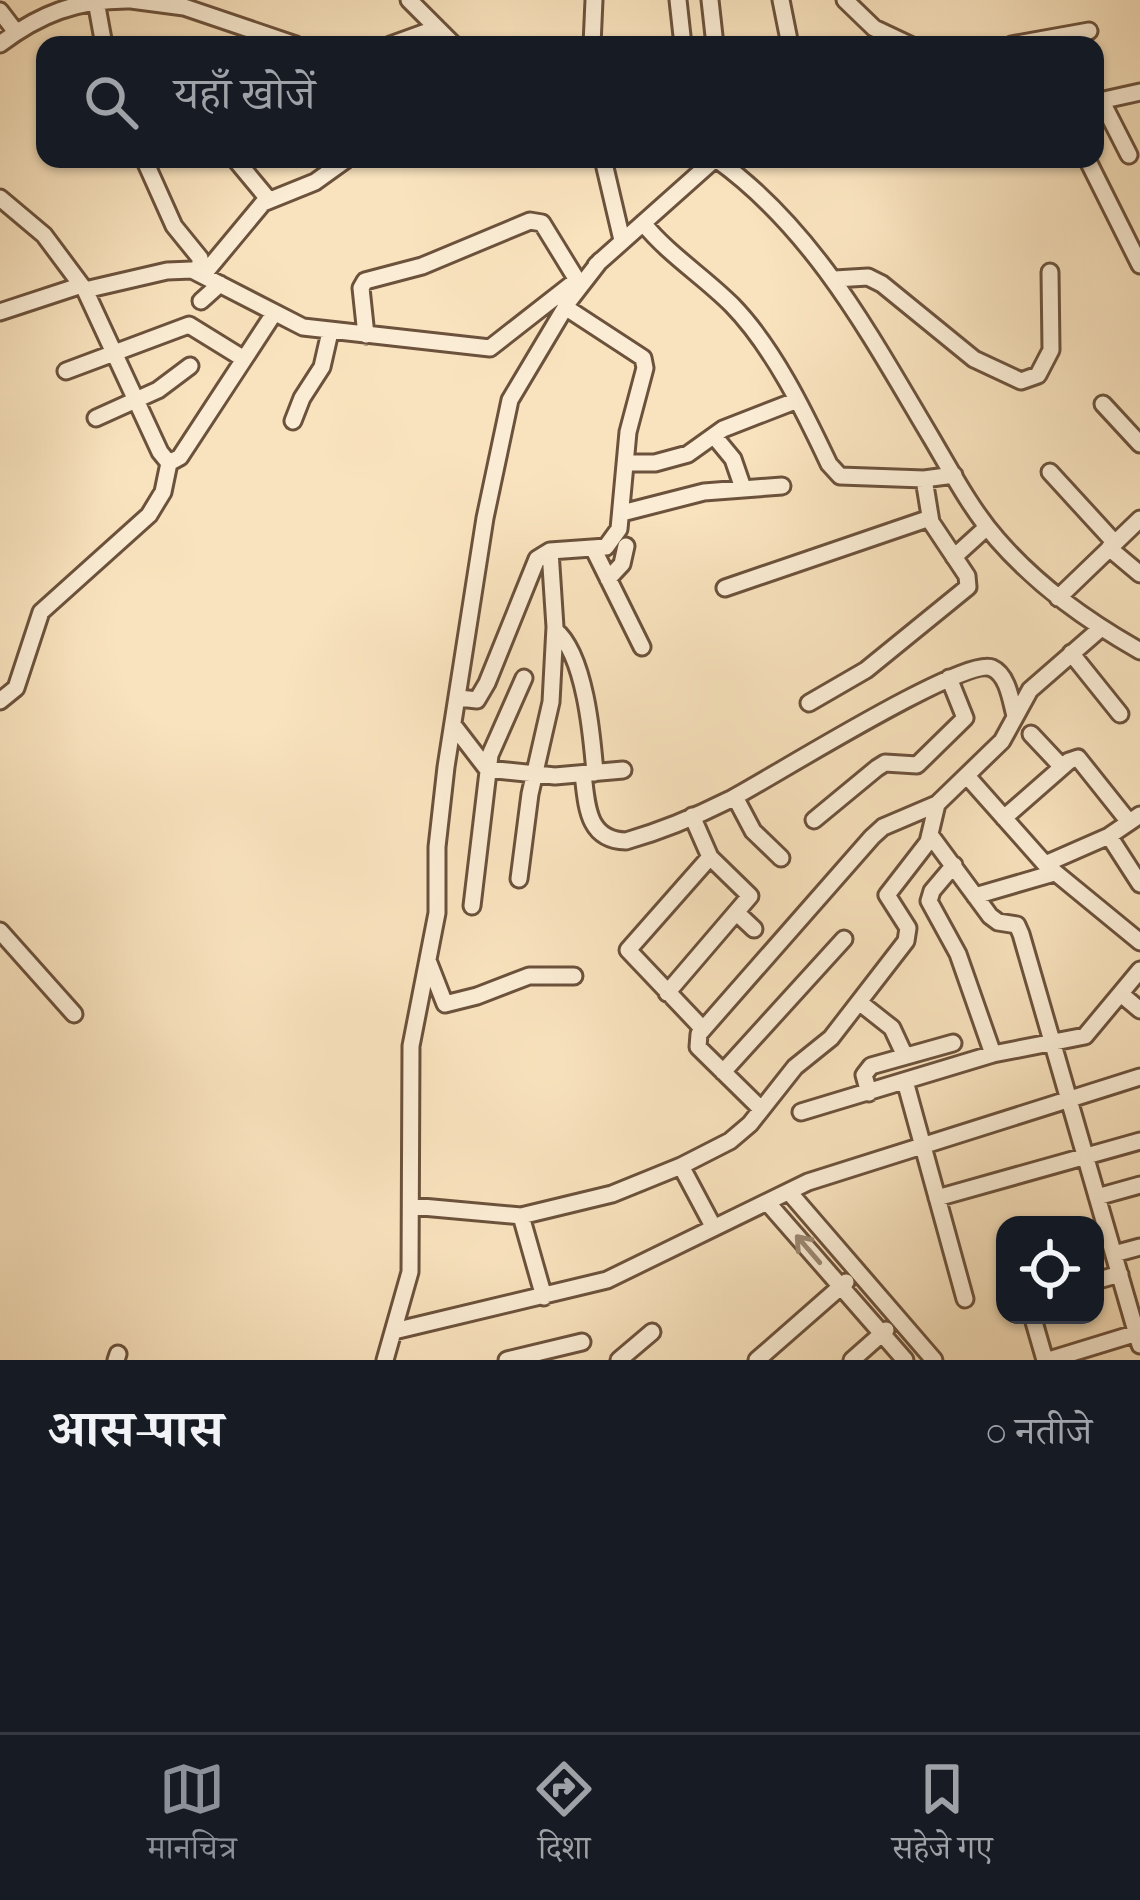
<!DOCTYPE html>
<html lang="hi">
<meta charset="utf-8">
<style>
:root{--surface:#171b24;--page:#20242c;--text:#f1f3f6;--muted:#9ea1a6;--line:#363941;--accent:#8c9099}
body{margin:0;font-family:"IM FELL French Canon","Noto Serif Devanagari",serif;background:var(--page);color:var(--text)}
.controls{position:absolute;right:36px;bottom:36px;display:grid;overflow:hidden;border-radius:24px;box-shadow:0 3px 9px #0004}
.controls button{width:108px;height:108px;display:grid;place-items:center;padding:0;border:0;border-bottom:3px solid var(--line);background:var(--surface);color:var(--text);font:60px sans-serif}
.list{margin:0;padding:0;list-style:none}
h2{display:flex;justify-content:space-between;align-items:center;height:156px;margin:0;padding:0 48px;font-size:51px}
h2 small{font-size:39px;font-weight:400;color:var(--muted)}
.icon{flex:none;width:66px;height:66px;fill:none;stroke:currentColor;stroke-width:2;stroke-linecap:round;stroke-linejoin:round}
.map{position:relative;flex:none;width:1140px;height:1360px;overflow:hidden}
.search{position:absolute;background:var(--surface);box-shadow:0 3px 9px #0004;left:36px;right:36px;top:36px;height:132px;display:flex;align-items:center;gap:30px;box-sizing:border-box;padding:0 42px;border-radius:24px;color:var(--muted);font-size:45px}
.sheet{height:372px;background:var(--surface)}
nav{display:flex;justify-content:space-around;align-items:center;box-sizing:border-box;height:168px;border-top:3px solid var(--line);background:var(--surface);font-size:33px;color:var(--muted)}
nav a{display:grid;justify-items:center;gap:6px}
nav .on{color:var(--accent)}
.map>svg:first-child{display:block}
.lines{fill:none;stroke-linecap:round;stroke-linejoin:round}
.minor-casing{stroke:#6c523c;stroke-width:21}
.minor{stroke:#fbedd5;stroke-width:15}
.oneway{stroke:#9c8873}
</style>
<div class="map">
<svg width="1140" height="1360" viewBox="0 0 1140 1360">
<rect width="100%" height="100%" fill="#f9e3be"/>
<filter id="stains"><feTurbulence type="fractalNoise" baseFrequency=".00167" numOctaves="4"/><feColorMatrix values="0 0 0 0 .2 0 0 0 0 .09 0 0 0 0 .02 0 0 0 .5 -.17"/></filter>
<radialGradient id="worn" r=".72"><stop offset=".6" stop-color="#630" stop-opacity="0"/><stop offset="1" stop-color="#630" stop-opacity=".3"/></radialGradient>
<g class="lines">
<defs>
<path id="minor" d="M131,0L184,7L296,45
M409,0L454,45
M678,0L683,45
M710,0L715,45
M781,0L790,45
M845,0L874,28L910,45
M96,1L104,45
M0,11L16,32
M0,44C40,14 76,0 127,0
M390,45L437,28
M592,45L594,0
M1011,45L1089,31
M1095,102L1140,92
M1102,102L1129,155
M144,159L174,226L200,258V272
M235,159L269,200
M603,159L622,240
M716,159C815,230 871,337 932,439C952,473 971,509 997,539C1038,586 1086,620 1140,651
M1087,159L1140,265
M0,198L44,235L85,290L167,271L192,270L303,327L490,348L577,280
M643,223C669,255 703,276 732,305C773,347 804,411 829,464L840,476L924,479L954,475
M596,265L715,159
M204,274L263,203L315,182L347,159
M835,279L868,277L882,284L974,359L1021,381L1038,375L1051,350L1050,272
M85,290L160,452L169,463L180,457L273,315
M201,301L220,284
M0,312L79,286
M366,335L361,288L365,281L422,266L530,221L542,223L577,280
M66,371L189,325L244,359
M1103,404L1140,444
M96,418L158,390L190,366
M293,421L302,398L322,367L330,332
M714,436L733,459L743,488
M626,463H655L688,454L723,429L795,401
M1050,472L1115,543
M622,513L704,492L782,486
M1109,548L1140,574
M594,550L642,647
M954,557L987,527
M608,579L622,564L626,546
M725,588L930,518
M1058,598L1140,519
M555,630C585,654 592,736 595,773
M1071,653L1120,714
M459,698L477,700L487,683L537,559L550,551L606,547L619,529L628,432L645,368L643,358L565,307
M0,701L16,688L41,612L149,515L163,492L169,463
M809,703L866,670L968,587L967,576L931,522L924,479
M454,726L487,769L555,776L623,770
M1031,734L1062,767
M583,774C587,806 587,840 626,841C661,831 697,816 729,800C768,780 964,656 992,668C1008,675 1011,701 1015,716
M967,776L1045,864L1140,942
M735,797L753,831L781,858
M1004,818L1069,761L1078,758L1129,822
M814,820L877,768L885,763L917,765L965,718L949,678
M931,836L990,916L998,922L1017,925L1021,934L1140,1345
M1109,836L1140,884
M1045,864L1109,836L1140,815
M954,865L932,891L929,901L958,954L993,1054
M519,879L530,794L551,702L555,627L550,551
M975,896L1054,873
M472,906L490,755L524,678
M737,913L754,929
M0,931L74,1014
M429,963L445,1004L477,996L529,976H574
M667,993L750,896L710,857L692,816
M1121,994L1140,1010
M859,1002L892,1028L905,1056
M703,1029L628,950L710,857
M723,1072L844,939
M905,1081L965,1299
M869,1093L864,1075L871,1066L953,1043
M761,1109L698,1047L699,1034L872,837L883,827L937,804L1002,741L1030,690L1100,629
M801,1112L993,1054L1085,1036L1140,970
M681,1166L714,1228
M789,1192L934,1360
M1097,1197L1140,1185
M937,1198L1140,1141
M767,1202L905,1360
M411,1206L521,1216L612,1194L681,1166L730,1141L750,1124L795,1067L831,1038L906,941L908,928L887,895L928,842L937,804
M521,1216L544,1297
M1114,1254L1140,1247
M1095,1281L1120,1274
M1032,1315L1045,1360
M394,1331L607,1280L808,1182L1140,1077
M116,1360L118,1354
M385,1360L410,1272L411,1046L437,913V847L446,767L485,518L510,400L569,301L600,261
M507,1360L582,1342
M619,1360L652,1332
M757,1360L846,1282
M852,1360L886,1330
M1049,1360L1137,1333"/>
</defs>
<!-- minor casing -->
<use href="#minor" class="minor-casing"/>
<!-- minor -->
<use href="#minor" class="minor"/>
</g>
<!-- one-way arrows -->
<defs><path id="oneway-shaft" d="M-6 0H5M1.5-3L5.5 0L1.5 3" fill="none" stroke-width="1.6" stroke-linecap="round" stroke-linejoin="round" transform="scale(3)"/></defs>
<use class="oneway" href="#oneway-shaft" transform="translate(808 1249) rotate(-131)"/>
<rect width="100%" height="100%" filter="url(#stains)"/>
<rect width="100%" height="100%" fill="url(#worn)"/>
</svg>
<div class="controls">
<button><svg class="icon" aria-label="locate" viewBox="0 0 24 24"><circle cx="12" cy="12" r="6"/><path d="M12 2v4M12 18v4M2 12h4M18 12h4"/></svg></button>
</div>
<div class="search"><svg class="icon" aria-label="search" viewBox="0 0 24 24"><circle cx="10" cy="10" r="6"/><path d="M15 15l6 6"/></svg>यहाँ खोजें</div>
</div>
<section class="sheet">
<h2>आस-पास<small>0 नतीजे</small></h2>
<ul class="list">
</ul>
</section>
<nav>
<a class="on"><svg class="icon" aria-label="map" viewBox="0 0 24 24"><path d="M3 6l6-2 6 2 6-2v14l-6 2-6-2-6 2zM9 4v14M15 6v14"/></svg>मानचित्र</a>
<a><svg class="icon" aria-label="directions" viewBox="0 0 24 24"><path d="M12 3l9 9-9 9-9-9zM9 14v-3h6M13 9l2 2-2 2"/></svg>दिशा</a>
<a><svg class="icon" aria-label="saved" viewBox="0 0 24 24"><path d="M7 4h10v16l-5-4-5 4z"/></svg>सहेजे गए</a>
</nav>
